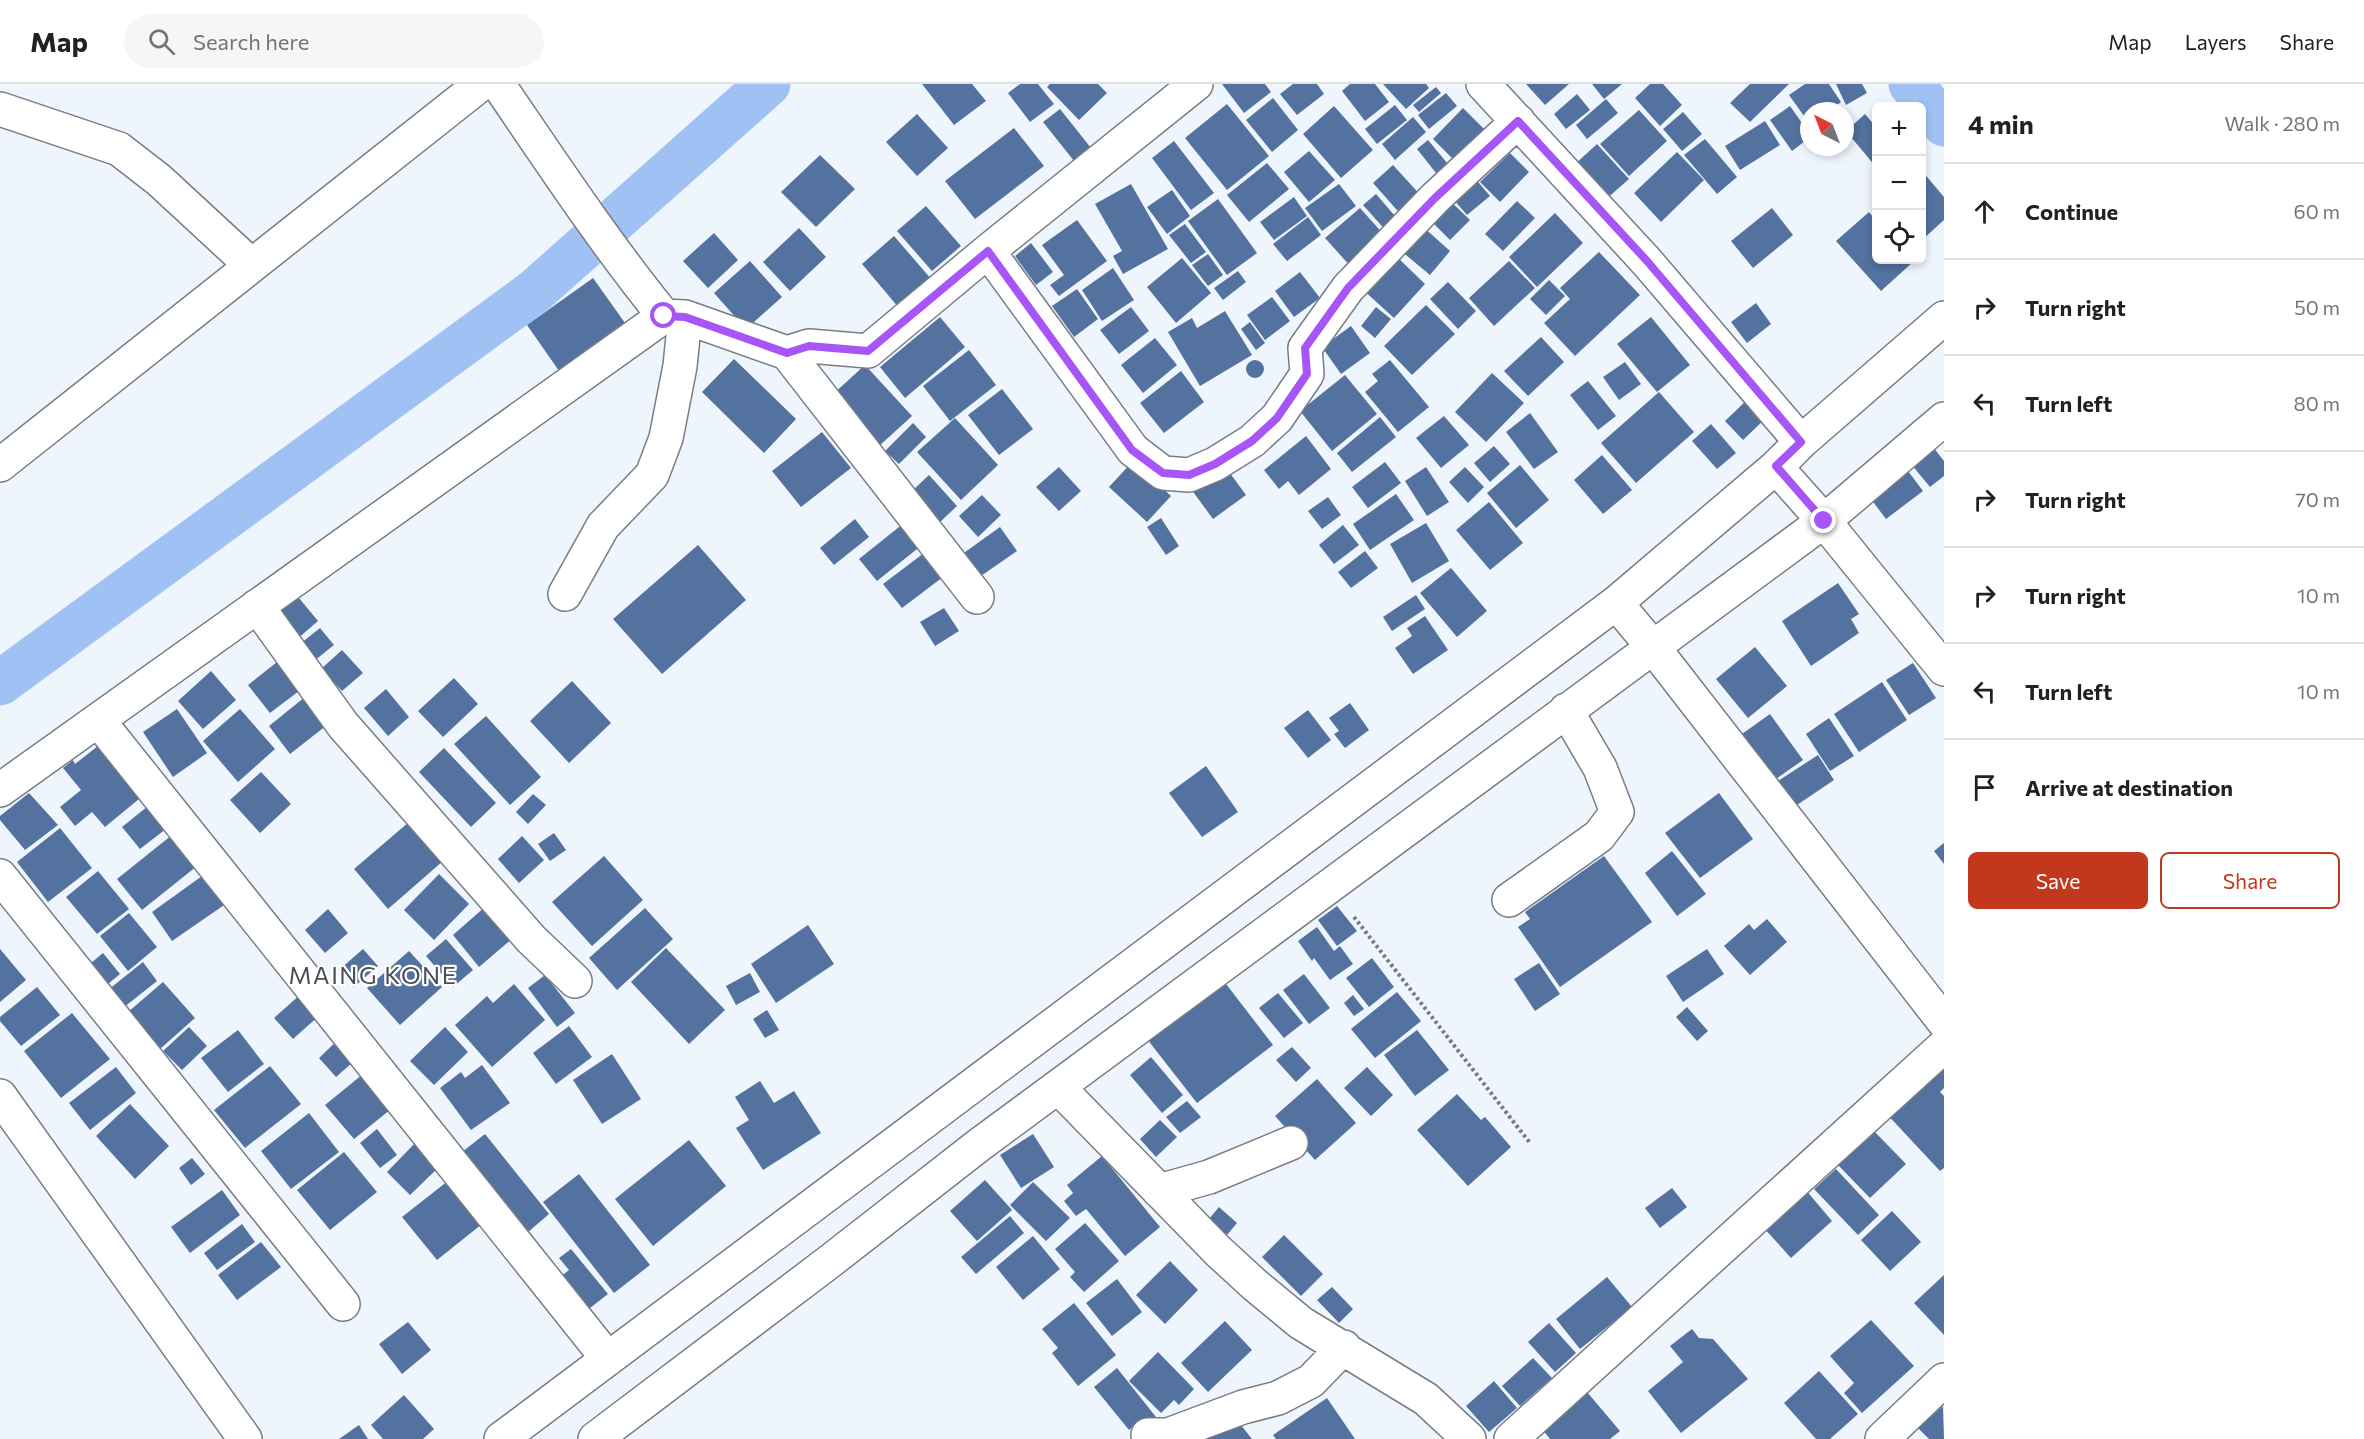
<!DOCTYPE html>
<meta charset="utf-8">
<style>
:root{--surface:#fff;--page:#f6f6f6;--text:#202124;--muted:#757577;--line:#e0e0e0;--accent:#c3381d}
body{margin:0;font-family:Commissioner,sans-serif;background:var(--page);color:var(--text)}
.controls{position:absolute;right:18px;top:18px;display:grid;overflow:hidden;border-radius:9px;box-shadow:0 3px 9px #0003}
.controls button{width:54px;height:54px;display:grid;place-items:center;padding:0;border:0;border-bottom:2px solid var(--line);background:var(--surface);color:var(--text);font:30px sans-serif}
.compass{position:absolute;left:1800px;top:18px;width:54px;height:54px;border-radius:50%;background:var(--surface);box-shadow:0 3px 9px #0003;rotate:318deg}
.stop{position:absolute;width:18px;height:18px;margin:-14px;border:4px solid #a855f7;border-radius:50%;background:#fff}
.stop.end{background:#a855f7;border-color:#fff;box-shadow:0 2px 6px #0008}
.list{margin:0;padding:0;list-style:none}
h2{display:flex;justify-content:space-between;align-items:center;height:78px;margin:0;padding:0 24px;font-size:26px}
h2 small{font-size:20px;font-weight:400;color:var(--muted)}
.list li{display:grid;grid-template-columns:39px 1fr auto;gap:18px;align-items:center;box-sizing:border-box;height:96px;padding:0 24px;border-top:2px solid var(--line)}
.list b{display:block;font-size:22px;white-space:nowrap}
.list em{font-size:20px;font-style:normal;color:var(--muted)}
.actions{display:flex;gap:12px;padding:18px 24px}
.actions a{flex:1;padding:14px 0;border:2px solid var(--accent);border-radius:9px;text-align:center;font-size:21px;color:var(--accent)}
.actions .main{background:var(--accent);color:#fff}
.icon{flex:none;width:33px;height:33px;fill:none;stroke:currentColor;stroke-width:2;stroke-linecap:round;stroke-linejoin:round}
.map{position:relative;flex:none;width:1944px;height:1355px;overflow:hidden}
header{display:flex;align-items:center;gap:36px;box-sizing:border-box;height:84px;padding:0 30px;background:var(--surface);border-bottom:2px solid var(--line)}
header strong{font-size:28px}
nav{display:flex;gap:33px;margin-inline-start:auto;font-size:21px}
.search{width:420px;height:54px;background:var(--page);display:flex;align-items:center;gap:15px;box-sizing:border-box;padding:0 21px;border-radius:33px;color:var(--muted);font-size:22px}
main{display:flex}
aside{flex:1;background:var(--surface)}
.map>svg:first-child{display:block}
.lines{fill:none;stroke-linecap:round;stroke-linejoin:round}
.canal{stroke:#9fc1f3;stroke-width:45}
.building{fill:#5372a0}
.minor-casing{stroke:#787d84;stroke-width:36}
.tertiary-casing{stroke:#787d84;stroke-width:36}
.path{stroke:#777a80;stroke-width:4;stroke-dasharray:3 3;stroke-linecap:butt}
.minor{stroke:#fff;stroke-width:33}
.tertiary{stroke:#fff;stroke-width:33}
.route{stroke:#a855f7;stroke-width:8}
.labels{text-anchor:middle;stroke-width:4.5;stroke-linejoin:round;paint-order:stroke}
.quarter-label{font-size:24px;letter-spacing:1.5px;fill:#4a4f56;stroke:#fff}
</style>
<header>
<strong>Map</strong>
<div class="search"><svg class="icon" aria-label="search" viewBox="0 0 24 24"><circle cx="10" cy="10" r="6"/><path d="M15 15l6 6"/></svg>Search here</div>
<nav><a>Map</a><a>Layers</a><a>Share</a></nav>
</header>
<main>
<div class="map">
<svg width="1944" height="1355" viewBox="0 0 1944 1355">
<rect width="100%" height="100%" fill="#eff5fd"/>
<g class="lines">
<!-- canal -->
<path class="canal" d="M1911,0L1944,40
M0,599L535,207L768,0"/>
</g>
<!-- building -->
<path class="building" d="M922,0H972L986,17L954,41Z
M1020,0H1038L1054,20L1030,38L1008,9Z
M1050,0H1098L1107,9L1079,36L1047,3Z
M1222,0H1265L1271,8L1244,29Z
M1293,0H1317L1324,10L1297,31L1280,10Z
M1350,0H1375L1389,18L1365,37L1342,7Z
M1383,0H1426L1429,4L1406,25Z
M1526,0H1569L1545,21Z
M1592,0H1622L1604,15Z
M1650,0H1663L1682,21L1660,42L1635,14Z
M1750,0H1789L1750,38L1730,19Z
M1805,0H1829L1841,18L1829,27H1809V39L1789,11Z
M1836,0H1862L1867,9L1846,21Z
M1436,3L1441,9L1419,28L1413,21Z
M1446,9L1457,22L1429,45L1418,31Z
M1577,10L1590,26L1566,45L1554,30Z
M1273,14L1298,46L1272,68L1246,36Z
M1606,15L1618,29L1587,55L1576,41Z
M1227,20L1269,72L1227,106L1185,54Z
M1395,21L1407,36L1377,60L1365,45Z
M1334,22L1373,66L1341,94L1303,50Z
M1790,22L1809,49V54L1792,67L1770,36Z
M1463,24L1487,48L1457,79L1433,55Z
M1060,25L1095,69L1078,82L1043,38Z
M1639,26L1667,57L1629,92L1600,60Z
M1683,28L1702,50L1682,67L1663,45Z
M917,30L948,64L917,92L886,58Z
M1865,30L1876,43V83L1846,47Z
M1413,33L1426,48L1395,76L1382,60Z
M1765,37L1780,61L1740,86L1725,62Z
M1014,44L1044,82L975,135L945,97Z
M1705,55L1737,93L1717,110L1684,71Z
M1428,56L1452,85L1440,94L1417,65Z
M1174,57L1214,109L1191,126L1152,74Z
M1597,60L1629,95L1604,117L1573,82Z
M1309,67L1335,96L1309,118L1284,88Z
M1677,68L1704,96L1661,138L1634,109Z
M1510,69L1529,88L1500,118L1480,98Z
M820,71L855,105L816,143L781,108Z
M1267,79L1289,105L1249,138L1227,111Z
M1393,81L1424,115L1404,134L1373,99Z
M1469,87L1490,112L1467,131L1446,107Z
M1922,87L1944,113V136L1922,156Z
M1131,100L1168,165L1123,190L1113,172L1122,167L1095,120Z
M1339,100L1356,122L1322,147L1305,124Z
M1172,106L1190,132L1167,150L1147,123Z
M1376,110L1401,139L1388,149L1363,121Z
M1444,111L1470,136L1450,156L1425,131Z
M1294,113L1307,132L1274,156L1260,138Z
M1218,115L1257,169L1227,191L1188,137Z
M1517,117L1535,134L1503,167L1485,150Z
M926,122L961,162L932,187L897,147Z
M1360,124L1386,153L1352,184L1325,154Z
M1772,124L1793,151L1753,184L1731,157Z
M1869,128L1876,137V176H1911L1913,178L1881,207L1836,157Z
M1555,129L1583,159L1537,203L1509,173Z
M1308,133L1321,151L1287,177L1273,160Z
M1077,136L1107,177L1059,212L1050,201L1064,191L1042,161Z
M1185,140L1206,168L1191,179L1169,151Z
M1421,141L1450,167L1430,191L1400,166Z
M799,144L826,173L790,207L763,178Z
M714,149L738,176L708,204L683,177Z
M894,152L932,196L899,224L862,180Z
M1031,159L1053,188L1036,201L1015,172Z
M1599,168L1640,211L1575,272L1544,239L1570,215L1560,204Z
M1208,170L1223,191L1208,202L1192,181Z
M1394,170L1425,200L1394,234L1361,204Z
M1182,174L1211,209L1176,239L1147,203Z
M750,177L782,213L746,245L714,209Z
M1509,177L1535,204L1494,242L1469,214Z
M1113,184L1134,216L1102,237L1082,206Z
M1238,187L1246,198L1223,216L1214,204Z
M1300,188L1320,214L1294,233L1275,207Z
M593,194L630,246L564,294L527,241Z
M1549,196L1565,212L1546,231L1530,215Z
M1448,198L1476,227L1458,245L1430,215Z
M1077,205L1098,235L1074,253L1052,222Z
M1272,213L1290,237L1265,256L1247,231Z
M1756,219L1771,240L1747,259L1731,238Z
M1426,221L1455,250L1412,291L1384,262Z
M1131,223L1149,247L1119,270L1100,246Z
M1376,223L1391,235L1375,254L1361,242Z
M1225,227L1252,271L1200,302L1168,248L1192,234L1197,244Z
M940,233L965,263L905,314L880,283Z
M1651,233L1690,281L1657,308L1617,260Z
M1250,238L1265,259L1256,266L1241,245Z
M1351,242L1370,269L1341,290L1322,263Z
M1541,253L1564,278L1528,312L1504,287Z
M1155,254L1177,281L1143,309L1121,281Z
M969,266L996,301L950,337L923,302Z
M734,275L796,335L764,369L702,308Z
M1246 285a9 9 0 1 1 18 0a9 9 0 1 1-18 0Z
M1390,276L1429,323L1398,348L1365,308L1378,297L1372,290Z
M1625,278L1641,300L1619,316L1603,293Z
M865,281L912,332L878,363L831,312Z
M1181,287L1204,318L1164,349L1140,319Z
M1492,289L1524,319L1486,358L1455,328Z
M1345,291L1377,330L1332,367L1300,327Z
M1588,297L1616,332L1598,346L1570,311Z
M1002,305L1033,345L999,371L968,331Z
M1659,308L1694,348L1636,399L1601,359Z
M1750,313L1768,332L1743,356L1725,337Z
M1530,329L1558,368L1534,385L1506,348Z
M1444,332L1469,361L1441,384L1416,354Z
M1380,333L1396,353L1352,388L1337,369Z
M955,334L998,381L961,416L917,368Z
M913,339L926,353L899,380L885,367Z
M1711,340L1736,369L1717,385L1692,357Z
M822,348L851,384L801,423L772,387Z
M1306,352L1331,385L1299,411L1288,397L1279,405L1264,386Z
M1494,362L1510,380L1490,398L1474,379Z
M1933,363L1944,377V392L1930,403L1911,380Z
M1602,371L1632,406L1603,430L1574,396Z
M1133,377L1171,412L1147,438L1109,403Z
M1385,378L1401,399L1368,424L1352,403Z
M1224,381L1246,411L1213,435L1191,405Z
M1520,381L1549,416L1516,444L1487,409Z
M1059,383L1081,407L1059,427L1036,403Z
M1426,383L1449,418L1427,432L1405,397Z
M1465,383L1484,403L1468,419L1449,398Z
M1905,383L1923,407L1886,435L1868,411Z
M929,391L957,422L940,438L912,407Z
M1396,410L1414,436L1370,466L1353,440Z
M982,411L1001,431L978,453L959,432Z
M1328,413L1341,431L1322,445L1308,427Z
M1489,418L1523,459L1490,486L1456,446Z
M1161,434L1179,462L1166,471L1147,443Z
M855,435L869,453L834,481L820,464Z
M904,439L922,461L877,497L859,475Z
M1426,439L1449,477L1412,499L1390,460Z
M1343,441L1359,461L1334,480L1319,461Z
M1000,443L1017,467L978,494L961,471Z
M698,461L746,516L662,590L613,535Z
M1365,467L1378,484L1351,504L1338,488Z
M924,469L943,493L902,524L883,500Z
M1451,484L1487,527L1457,553L1420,509Z
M1838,499L1859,530L1851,535L1859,549L1811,582L1782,537Z
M294,508L318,537L296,556L271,527Z
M1416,511L1425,525L1392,547L1383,533Z
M944,524L959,547L935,562L920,538Z
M1425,532L1448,566L1413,590L1395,564L1412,552L1407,544Z
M320,544L334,561L314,577L300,560Z
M1755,563L1787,602L1748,634L1716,595Z
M342,566L363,589L342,607L321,585Z
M277,578L299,607L270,629L248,601Z
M1913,579L1936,614L1909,631L1886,596Z
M211,587L236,616L203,645L178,617Z
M454,594L478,620L443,653L418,627Z
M572,597L611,639L569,679L530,637Z
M1882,598L1907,636L1859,668L1834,630Z
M386,605L409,633L388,652L364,624Z
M305,613L327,641L290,670L269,642Z
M1350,619L1369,646L1345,664L1334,650L1339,647L1329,634Z
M177,625L207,669L173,693L143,648Z
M240,625L275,665L238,698L203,657Z
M1308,626L1331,656L1308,674L1284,644Z
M1770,630L1803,676L1776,695L1742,650Z
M486,632L541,693L510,721L454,660Z
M1829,634L1854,672L1830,687L1806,650Z
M103,658L145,710L105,743L92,728L75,742L60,723L81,706L63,684L73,676L75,680Z
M444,664L496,719L471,743L419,688Z
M1818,671L1834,696L1794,723L1778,697Z
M1206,682L1238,728L1202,753L1169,709Z
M261,688L291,720L260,749L230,716Z
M29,709L58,741L25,766L0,736V732Z
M1719,709L1753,755L1700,794L1665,749Z
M533,710L546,721L528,740L516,728Z
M153,718L171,741L140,765L122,743Z
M409,738L443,777L388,825L354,785Z
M60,744L92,784L48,818L17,778Z
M554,749L566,766L550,777L538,760Z
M172,751L197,782L142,826L117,795Z
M522,752L544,776L519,799L498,775Z
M1944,759V780L1934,767Z
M1672,767L1706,810L1677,832L1645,789Z
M604,772L643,816L592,862L552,818Z
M1604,772L1652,838L1560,903L1518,843L1530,835L1525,828Z
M98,787L129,825L97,850L66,813Z
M209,787L230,817L172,857L152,828Z
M439,790L469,820L434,856L404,826Z
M486,822L513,854L479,883L453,851Z
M1337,822L1357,847L1337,862L1318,836Z
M645,824L673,855L617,906L589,874Z
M328,825L348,849L325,869L305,846Z
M129,829L157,863L128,887L100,852Z
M1767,835L1787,858L1750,891L1724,862L1749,840L1754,846Z
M808,841L834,880L776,919L751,880Z
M1317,843L1334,867L1340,862L1353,880L1330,896L1314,874L1312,877L1298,857Z
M446,855L473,886L453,903L426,872Z
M666,864L725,926L689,960L631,898Z
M0,865L26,896L0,918Z
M363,865L378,882L354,903L339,886Z
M1707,865L1724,890L1683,918L1666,892Z
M409,867L442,903L400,941L367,904Z
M103,869L120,890L102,905L85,884Z
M1372,874L1394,903L1369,923L1346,894Z
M143,878L157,897L123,924L108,906Z
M1539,879L1560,910L1535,927L1514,895Z
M750,889L760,908L736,921L726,902Z
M1304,890L1330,924L1309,940L1283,906Z
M545,891L575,929L557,943L528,904Z
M1223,896L1273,961L1197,1019L1147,955Z
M163,898L195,934L160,965L128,928Z
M514,900L545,936L492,983L455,941L487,912L493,919Z
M37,903L60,931L21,962L0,937V933Z
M1397,908L1421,937L1375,974L1351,945Z
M302,909L321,930L293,955L274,934Z
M1278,909L1303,939L1284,954L1259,924Z
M1353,911L1364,925L1354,932L1344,919Z
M1687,923L1708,947L1697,957L1676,933Z
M767,926L779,946L765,954L753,935Z
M72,929L110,975L61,1014L24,967Z
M569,942L592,973L556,1000L533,969Z
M189,943L207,962L182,986L163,967Z
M445,943L468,968L434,1001L410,977Z
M238,946L264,980L228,1008L201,974Z
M1417,946L1449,986L1415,1012L1384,971Z
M343,951L361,971L336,993L319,974Z
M1292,963L1311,984L1296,998L1276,976Z
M612,970L641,1015L602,1040L573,996Z
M1151,973L1183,1011L1162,1029L1130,991Z
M482,981L510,1019L471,1046L440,1004L461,988L465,994Z
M270,982L301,1020L245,1064L214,1026Z
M116,983L136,1009L90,1046L69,1019Z
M1367,983L1393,1011L1371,1032L1344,1004Z
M1944,984V1004L1940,1008L1944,1012V1084L1940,1087L1883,1026Z
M368,986L396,1021L354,1055L325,1021Z
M1317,995L1356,1039L1315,1076L1275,1032Z
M760,997L774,1019L794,1007L821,1049L763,1086L736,1044L749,1036L735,1013Z
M1457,1010L1481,1036L1485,1033L1511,1063L1468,1102L1417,1046Z
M1187,1017L1201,1033L1180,1049L1166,1033Z
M130,1020L169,1062L135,1095L96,1052Z
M309,1029L339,1068L291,1105L261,1067Z
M1160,1036L1177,1053L1156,1073L1140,1055Z
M377,1045L397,1071L380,1084L360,1059Z
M1873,1046L1906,1080L1870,1114L1838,1081Z
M485,1050L549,1130L527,1149L462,1068Z
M1033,1050L1054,1083L1021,1104L1000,1071Z
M418,1056L442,1080L410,1111L387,1088Z
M689,1056L726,1102L653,1162L615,1115Z
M344,1068L377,1108L330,1146L297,1106Z
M1102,1072L1160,1143L1125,1172L1086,1125L1076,1132L1064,1117L1073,1109L1067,1101Z
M192,1074L205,1090L191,1101L179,1084Z
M1836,1085L1879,1131L1858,1151L1814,1105Z
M579,1090L650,1181L614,1209L543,1118Z
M453,1093L487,1136L437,1176L402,1133Z
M985,1096L1012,1126L977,1157L950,1127Z
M1033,1098L1070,1134L1046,1157L1010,1121Z
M1672,1104L1687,1123L1660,1144L1645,1124Z
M1805,1105L1832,1137L1791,1174L1763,1143Z
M222,1106L240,1131L190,1169L171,1143Z
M1219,1123L1237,1139L1227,1151L1209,1135Z
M1892,1127L1921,1158L1890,1187L1861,1156Z
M1010,1132L1024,1149L976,1190L961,1173Z
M1085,1139L1119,1177L1084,1208L1070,1193L1075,1188L1055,1165Z
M242,1140L255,1158L217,1186L204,1169Z
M1284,1151L1323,1190L1301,1212L1262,1173Z
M1033,1152L1060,1185L1023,1216L996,1183Z
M261,1158L281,1183L237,1216L218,1191Z
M571,1165L608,1210L581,1231L555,1197L569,1186L559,1174Z
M1170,1177L1198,1206L1165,1240L1136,1211Z
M1944,1191V1251L1914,1219Z
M1607,1193L1632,1223L1580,1265L1556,1235Z
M1117,1195L1142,1228L1112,1252L1086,1219Z
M1332,1203L1353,1225L1339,1239L1317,1216Z
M1074,1219L1116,1271L1078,1302L1052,1269L1058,1264L1042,1245Z
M1871,1236L1914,1282L1862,1329L1844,1309L1854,1299L1830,1272Z
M1225,1237L1252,1266L1208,1308L1181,1279Z
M408,1238L431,1266L402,1290L379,1260Z
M1549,1239L1576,1269L1555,1288L1528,1258Z
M1692,1245L1699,1254L1713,1255L1748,1295L1681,1349L1648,1307L1683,1278L1670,1262Z
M1158,1268L1194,1305L1179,1321L1174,1316L1161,1329L1129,1297Z
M1533,1274L1552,1294L1520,1322L1502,1302Z
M1117,1284L1156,1333L1140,1346L1135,1341L1129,1346L1094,1303Z
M1819,1287L1858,1330L1830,1355H1816L1784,1319Z
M1494,1297L1517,1324L1489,1348L1466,1322Z
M1587,1308L1620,1347L1610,1355H1550L1542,1345Z
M404,1311L434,1345L423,1355H383L371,1341Z
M1327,1314L1355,1355H1276L1273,1351Z
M1943,1322L1944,1355H1929L1918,1344Z
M1233,1331L1252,1355H1203Z
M359,1341L368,1355H339Z"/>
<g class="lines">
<defs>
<path id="minor" d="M498,0C552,79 604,158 664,232
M1483,0L1647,178L1801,358
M0,25L119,65L159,96L251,181
M988,167L1133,366L1163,389L1189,391L1215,380L1252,357L1277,334L1307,290L1305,264L1348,204L1435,114L1518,37
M787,269L977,513
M1776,383L1824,437L1944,585
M565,510L603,442L652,391L666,354L680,282L685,233
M1616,519L1653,563L1944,938
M257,522L343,641L531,855L575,897
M98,636L608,1275
M0,706L664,232L685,233L787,269L809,262L868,267L988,167L1196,0
M0,792L343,1220
M1509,816L1599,752L1617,728L1600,684L1566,626
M1058,1003L1219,1168L1255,1201L1301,1239L1426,1315L1469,1355
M0,1012L245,1355
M1159,1107L1209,1093L1291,1059
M1148,1351H1168L1243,1323L1278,1314L1311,1297L1344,1263
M501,1355L1616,519L1776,383L1801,358L1944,234
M595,1355L829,1178L979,1061L1824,437L1944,335
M1511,1355L1944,962
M1882,1355L1944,1296"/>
<path id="tertiary" d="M0,381L481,0"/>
</defs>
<!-- minor casing -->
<use href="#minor" class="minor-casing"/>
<!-- tertiary casing -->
<use href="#tertiary" class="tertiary-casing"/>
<!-- path -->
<path class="path" d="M1354,833L1530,1059"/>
<!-- minor -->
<use href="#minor" class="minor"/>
<!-- tertiary -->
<use href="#tertiary" class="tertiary"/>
</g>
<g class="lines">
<!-- route -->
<path class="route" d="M664,232L685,233L787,269L809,262L868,267L988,167L1132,366L1163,389L1189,391L1215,380L1252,357L1277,334L1307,290L1305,264L1348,204L1435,114L1518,37L1647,177L1801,358L1776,382L1824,437"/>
</g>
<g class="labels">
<!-- quarter labels -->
<g class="quarter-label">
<text x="373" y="900">MAING KONE</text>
</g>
</g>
</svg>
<div class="controls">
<button>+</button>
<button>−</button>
<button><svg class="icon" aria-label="locate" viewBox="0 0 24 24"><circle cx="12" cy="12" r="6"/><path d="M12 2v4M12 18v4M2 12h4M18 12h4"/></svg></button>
</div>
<svg class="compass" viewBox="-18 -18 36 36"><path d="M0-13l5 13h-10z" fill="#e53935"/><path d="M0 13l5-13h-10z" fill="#757577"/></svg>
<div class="stop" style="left:664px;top:232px"></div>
<div class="stop end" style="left:1824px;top:437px"></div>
</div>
<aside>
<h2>4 min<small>Walk · 280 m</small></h2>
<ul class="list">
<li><svg class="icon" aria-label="ahead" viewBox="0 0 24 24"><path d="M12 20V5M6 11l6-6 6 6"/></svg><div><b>Continue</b></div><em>60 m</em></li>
<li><svg class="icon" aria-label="right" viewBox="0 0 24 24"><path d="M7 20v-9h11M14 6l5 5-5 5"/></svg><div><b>Turn right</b></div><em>50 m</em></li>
<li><svg class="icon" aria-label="left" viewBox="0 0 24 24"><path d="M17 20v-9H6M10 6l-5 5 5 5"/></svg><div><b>Turn left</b></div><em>80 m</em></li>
<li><svg class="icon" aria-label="right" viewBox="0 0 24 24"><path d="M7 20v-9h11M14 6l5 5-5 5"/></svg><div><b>Turn right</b></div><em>70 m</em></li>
<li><svg class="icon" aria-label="right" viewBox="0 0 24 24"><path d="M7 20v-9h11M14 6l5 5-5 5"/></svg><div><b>Turn right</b></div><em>10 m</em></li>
<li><svg class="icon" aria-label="left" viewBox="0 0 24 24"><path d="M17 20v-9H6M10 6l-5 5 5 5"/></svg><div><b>Turn left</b></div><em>10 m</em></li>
<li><svg class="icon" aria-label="arrive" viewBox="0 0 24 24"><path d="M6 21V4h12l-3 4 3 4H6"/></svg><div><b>Arrive at destination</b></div></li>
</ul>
<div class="actions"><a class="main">Save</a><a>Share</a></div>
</aside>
</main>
